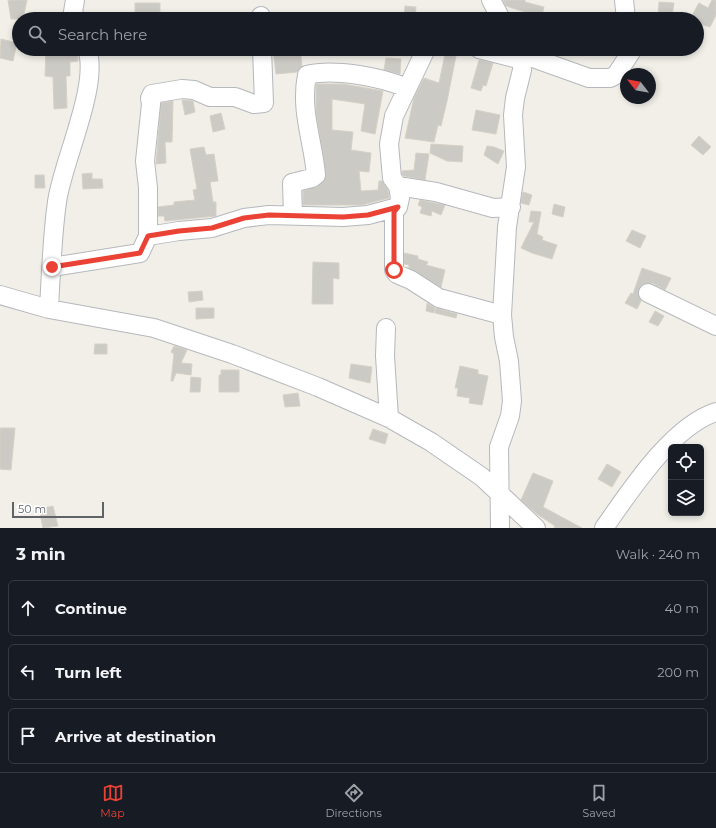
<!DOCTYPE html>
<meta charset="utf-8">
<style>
:root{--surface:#171b24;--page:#20242c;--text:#f1f3f6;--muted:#9ea1a6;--line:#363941;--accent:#ea4335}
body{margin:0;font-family:Montserrat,sans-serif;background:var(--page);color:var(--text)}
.controls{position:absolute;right:12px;bottom:12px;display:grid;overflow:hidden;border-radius:6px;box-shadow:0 2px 6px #0003}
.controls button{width:36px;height:36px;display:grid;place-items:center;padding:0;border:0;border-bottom:1px solid var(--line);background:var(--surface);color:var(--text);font:20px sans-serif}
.compass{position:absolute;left:620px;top:68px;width:36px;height:36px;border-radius:50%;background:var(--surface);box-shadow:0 2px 6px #0003;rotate:301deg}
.scale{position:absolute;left:12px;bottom:10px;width:92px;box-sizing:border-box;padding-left:4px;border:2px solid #5f6368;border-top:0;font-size:11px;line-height:14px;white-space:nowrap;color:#5f6368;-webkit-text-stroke:3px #fff;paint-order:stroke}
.stop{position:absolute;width:12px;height:12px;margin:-9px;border:3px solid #ea4335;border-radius:50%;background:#fff}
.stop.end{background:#ea4335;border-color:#fff;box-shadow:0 1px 4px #0008}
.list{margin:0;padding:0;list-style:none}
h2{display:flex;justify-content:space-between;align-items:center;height:52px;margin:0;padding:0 16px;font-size:17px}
h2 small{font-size:13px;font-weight:400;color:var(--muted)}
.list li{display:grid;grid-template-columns:26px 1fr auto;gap:12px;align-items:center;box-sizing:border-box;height:56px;margin:0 8px 8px;padding:0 8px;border:1px solid var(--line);border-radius:6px}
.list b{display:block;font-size:15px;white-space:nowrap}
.list em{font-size:13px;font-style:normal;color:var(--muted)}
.icon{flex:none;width:22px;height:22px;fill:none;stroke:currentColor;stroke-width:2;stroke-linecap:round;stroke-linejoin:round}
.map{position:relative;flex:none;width:716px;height:528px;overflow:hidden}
.search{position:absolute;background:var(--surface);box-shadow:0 2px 6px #0003;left:12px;right:12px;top:12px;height:44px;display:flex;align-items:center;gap:10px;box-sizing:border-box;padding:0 14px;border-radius:22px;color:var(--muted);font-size:15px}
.sheet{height:244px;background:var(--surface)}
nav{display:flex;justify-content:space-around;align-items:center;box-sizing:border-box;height:56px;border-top:1px solid var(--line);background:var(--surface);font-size:11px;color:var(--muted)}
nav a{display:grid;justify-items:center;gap:2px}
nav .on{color:var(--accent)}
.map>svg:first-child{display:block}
.building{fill:#cccac5;stroke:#d6d1c6}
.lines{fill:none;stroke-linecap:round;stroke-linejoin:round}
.minor-casing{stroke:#b5b8bc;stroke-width:20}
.minor{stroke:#fff;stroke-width:18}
.route{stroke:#ea4335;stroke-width:5}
</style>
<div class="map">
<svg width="716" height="528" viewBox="0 0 716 528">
<rect width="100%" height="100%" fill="#f1efe8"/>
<!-- building -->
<path class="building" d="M8,0H27L23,19H11Z
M503,0H525V2L544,7L541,19L524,14L525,12L506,6Z
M712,0H716V15L710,27L697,23V19H690L699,3L708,8Z
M659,2L674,3L672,16L658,14Z
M135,3H160V18L135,19Z
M405,6L416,7L415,19H404Z
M1,39L17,43L13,61L0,58Z
M46,49H77L78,61L70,62V76H66L67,108L54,109L53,77L45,76Z
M273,49H300L302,66L297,72L276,74Z
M445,54L456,56L447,101L441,126L438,125L434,142L405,138L414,98L424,78L439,83Z
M386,58L401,59L400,74L384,70Z
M479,60L493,63L486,86L483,85L481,91L471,88Z
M316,84H343L383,91L375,134L361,131L365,104L332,99V130L353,132L351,150L371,153L369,172L359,171L361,191L378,190L379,181H382L388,190L389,198L362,205H303V191L318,186L325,179L326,174L316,112Z
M182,100L193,101L195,112L185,115Z
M173,101L172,142H165L166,163L156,164L161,103Z
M476,110L500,115L496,134L472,130Z
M221,113L225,129L213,132L210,116Z
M699,136L711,147L703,155L691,145Z
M431,144L463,146L462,162L447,161L430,153Z
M487,146L494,147L504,151L498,164L484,155Z
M204,147L206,155L214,154L218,181L210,182L213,202H216V216L165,221L164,216H158V207L174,205V202L195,200L193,190L197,189L190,149Z
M416,153L429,154L425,180L404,176L402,174V171L414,170Z
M92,173V179H102L103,188L83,189L82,174Z
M35,175H44L45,188H35Z
M523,192L532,195L529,205L521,203Z
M420,200L445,205L441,215L432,211L431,216L420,213L422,207L418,205Z
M554,204L565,207L563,217L552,214Z
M531,211L541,212L537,234L543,237L542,240L557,245L552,259L532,253L521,248L534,222H529Z
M632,230L646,236L640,248L626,241Z
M404,253L418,256V259L428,262L426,265L445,270L441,287L409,268V265L404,264Z
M313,262L339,263V279L333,278V304H312Z
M642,268L671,278L665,290L652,283L642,285L638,293L641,301L637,309L625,303L631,293L633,294Z
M202,291L203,300L189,302L188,292Z
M427,303L435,308L434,313L426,311Z
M196,308H214V318L196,319Z
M436,308L457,314L456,318L435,313Z
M655,311L664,316L658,326L649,322Z
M95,344H107V354H94Z
M174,346L187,350L181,363L192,364L191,375L176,373L173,381H171L174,354L171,352Z
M351,364L372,367L370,383L349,378Z
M460,366L478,370V374L488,376L482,405L469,403L470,398L457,396L458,388H455Z
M221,370H239V392H219V375H221Z
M191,377L201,378L200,392H190Z
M298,393L300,406L285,407L283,395Z
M0,428H15L11,470L0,469Z
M373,429L388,434L385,444L369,439Z
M607,464L621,472L612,487L598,479Z
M533,473L553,481L543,507L582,528H554L555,526L537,514L521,500Z
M53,506L58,526L43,528L39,509Z"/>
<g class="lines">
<defs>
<path id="minor" d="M75,0L73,12L76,19
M491,0L501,19
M624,0L626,19
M261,16L262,19
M426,49L394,116L389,144L392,178L398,186L400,198L398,207L394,212V270L397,274L411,280L439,298L502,315
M479,49L522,60L533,58L589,78H610L616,75L631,52V49
M398,186L436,192L493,208L511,207
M293,216L292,183L312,178L316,175C313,140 300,111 307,75C334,68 381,77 407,88
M148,236V188L145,161L151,104L150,98L152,94L182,89L194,90L210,97H235L254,104L264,103L262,49
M52,267L140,253L148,236L179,231L212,228L244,218L269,215L343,217L368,215L398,207
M648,293L716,326
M0,295L49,309L154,328L232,354L318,387L389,418L431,442L482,477L536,528
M49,309C51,273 52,237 57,202C62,163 100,85 87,49
M386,328L385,356L389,418
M500,528L499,447L510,416L512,401L509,361L504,337L502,315L507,227L516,167L513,115L515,98L522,70V60L518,49
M604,528C630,491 672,426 716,412"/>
</defs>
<!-- minor casing -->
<use href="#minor" class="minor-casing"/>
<!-- minor -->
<use href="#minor" class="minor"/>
</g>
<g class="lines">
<!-- route -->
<path class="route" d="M52,267L140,253L148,236L179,231L212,228L244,218L269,215L343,217L368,215L398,207L394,212V270"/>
</g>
</svg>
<div class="controls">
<button><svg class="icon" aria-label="locate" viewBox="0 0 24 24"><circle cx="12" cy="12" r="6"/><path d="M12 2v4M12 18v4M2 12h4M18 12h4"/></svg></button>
<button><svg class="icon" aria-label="layers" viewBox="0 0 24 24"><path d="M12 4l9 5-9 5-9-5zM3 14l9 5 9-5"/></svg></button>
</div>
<svg class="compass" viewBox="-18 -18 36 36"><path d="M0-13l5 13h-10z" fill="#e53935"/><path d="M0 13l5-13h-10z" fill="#9ea1a6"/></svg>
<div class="scale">50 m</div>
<div class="stop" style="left:394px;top:270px"></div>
<div class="stop end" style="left:52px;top:267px"></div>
<div class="search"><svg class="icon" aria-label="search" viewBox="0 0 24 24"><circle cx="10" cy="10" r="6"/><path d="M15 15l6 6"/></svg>Search here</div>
</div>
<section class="sheet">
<h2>3 min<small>Walk · 240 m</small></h2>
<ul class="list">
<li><svg class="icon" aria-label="ahead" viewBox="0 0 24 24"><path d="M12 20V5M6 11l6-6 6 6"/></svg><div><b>Continue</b></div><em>40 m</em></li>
<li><svg class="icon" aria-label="left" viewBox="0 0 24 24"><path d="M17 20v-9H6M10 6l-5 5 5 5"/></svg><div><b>Turn left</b></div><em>200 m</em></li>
<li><svg class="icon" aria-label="arrive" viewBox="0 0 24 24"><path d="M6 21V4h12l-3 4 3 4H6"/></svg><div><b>Arrive at destination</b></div></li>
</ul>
</section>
<nav>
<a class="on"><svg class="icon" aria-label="map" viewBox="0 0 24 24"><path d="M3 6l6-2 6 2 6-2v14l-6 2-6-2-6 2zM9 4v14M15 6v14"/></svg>Map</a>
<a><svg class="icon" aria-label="directions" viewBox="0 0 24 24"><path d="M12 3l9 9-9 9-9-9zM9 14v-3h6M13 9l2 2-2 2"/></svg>Directions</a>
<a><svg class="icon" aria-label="saved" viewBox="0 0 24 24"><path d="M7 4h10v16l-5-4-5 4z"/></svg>Saved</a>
</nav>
